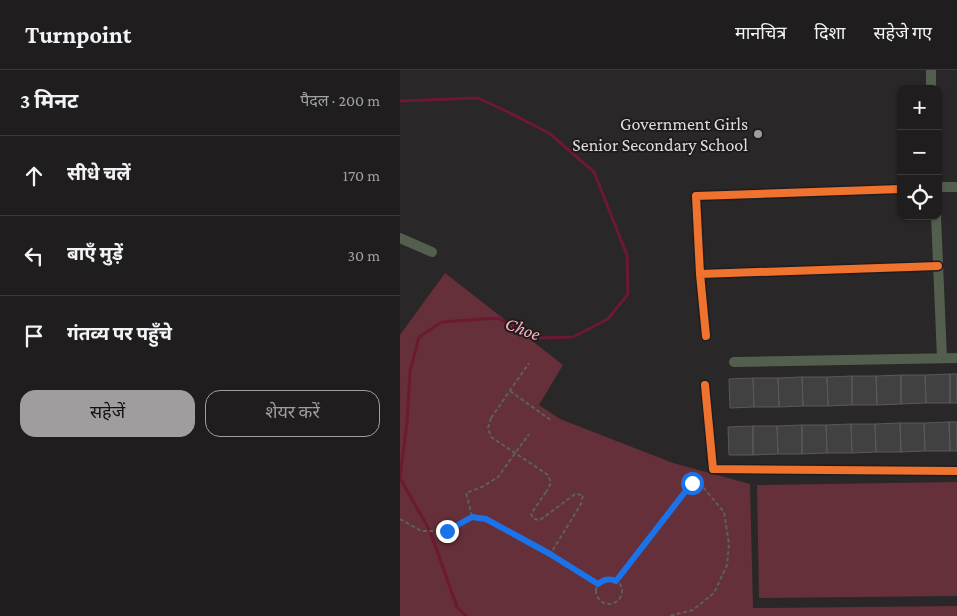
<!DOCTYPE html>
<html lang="hi">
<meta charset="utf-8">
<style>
:root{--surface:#1f1d1d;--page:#2c2a2a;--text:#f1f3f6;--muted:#a1a2a4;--line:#3c3b3b;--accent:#9f9d9d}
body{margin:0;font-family:"Crimson Pro","Noto Sans Devanagari",serif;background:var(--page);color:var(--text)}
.controls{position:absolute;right:15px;top:15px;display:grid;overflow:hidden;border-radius:10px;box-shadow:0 1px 4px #0004}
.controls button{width:45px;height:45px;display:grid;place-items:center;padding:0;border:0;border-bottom:1px solid var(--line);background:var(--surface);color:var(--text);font:25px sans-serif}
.stop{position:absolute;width:15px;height:15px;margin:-11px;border:4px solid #1a73e8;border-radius:50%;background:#fff}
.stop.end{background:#1a73e8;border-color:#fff;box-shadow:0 1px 5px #0008}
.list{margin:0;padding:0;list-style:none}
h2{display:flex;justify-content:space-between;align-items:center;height:65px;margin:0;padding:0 20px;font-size:21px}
h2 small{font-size:16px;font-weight:400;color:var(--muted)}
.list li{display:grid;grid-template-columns:32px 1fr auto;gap:15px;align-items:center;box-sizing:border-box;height:80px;padding:0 20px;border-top:1px solid var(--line)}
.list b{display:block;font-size:19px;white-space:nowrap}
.list em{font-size:16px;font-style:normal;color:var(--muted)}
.actions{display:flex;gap:10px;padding:15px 20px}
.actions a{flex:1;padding:11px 0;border:1px solid var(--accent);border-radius:15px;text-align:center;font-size:18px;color:var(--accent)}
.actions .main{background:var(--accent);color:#111}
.icon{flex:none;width:28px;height:28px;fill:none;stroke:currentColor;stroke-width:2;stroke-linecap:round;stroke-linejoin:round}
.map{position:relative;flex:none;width:557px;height:546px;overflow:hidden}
header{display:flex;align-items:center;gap:30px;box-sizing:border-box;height:70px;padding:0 25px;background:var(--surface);border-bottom:1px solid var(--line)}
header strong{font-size:24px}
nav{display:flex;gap:28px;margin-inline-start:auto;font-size:18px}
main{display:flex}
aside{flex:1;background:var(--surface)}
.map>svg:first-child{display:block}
.green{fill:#65303a}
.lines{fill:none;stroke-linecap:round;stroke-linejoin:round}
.stream{stroke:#6c1931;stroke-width:3}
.building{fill:#424141;stroke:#5a5858}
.path{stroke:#5c6158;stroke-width:2;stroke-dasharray:4 2.5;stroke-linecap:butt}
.minor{stroke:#545e4f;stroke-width:10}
.path-bridge{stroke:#5c6158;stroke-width:2;stroke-dasharray:4 2.5;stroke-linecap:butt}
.cycleway-casing{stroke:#201c1d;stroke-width:11}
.cycleway{stroke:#ef722f;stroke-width:8}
.route{stroke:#1a73e8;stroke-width:6}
.poi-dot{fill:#9f9d9d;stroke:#201c1d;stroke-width:2}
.labels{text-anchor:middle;stroke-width:4;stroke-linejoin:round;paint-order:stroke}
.poi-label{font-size:18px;fill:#dfdcdc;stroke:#201c1d;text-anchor:end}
.water-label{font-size:19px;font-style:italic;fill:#feafbb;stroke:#201c1d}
</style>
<header>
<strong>Turnpoint</strong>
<nav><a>मानचित्र</a><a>दिशा</a><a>सहेजे गए</a></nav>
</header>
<main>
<aside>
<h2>3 मिनट<small>पैदल · 200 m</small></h2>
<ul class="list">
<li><svg class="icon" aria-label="ahead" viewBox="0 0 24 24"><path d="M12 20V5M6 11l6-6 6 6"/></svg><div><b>सीधे चलें</b></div><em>170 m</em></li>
<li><svg class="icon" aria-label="left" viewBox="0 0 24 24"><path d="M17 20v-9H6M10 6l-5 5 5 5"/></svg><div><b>बाएँ मुड़ें</b></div><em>30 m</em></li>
<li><svg class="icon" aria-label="arrive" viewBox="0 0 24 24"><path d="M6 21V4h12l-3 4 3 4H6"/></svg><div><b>गंतव्य पर पहुँचे</b></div></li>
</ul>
<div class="actions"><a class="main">सहेजें</a><a>शेयर करें</a></div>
</aside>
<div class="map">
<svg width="557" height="546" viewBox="0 0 557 546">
<rect width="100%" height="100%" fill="#292727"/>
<!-- green -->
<path class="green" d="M45,203L163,295L139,335L160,349L273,393L350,414L353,538L557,536V546H0V265Z
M557,412V526L359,528L357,415Z"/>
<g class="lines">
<!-- stream -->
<path class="stream" d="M0,31L78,28L108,42L149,63L194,102L227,185L228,224L208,249L173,267L138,268L98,248L42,252L19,267L10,301L7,352L0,408L30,461L57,537L66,546"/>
</g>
<!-- building -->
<path class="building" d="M550,304H557V333H550Z
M550,304V333H526L525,305Z
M501,305V334L477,335L476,306Z
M501,305H525L526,333L501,334Z
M452,306H476L477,335H452Z
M452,306V335L428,336L427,307Z
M402,307H427L428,336H403Z
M402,307L403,336L379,337L378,308Z
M353,308L354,337L330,338L329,309Z
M353,308H378L379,337H354Z
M549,352H557V381H550Z
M549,352L550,381H525L524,353Z
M500,353L501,382H476L475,354Z
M500,353H524L525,381L501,382Z
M451,354H475L476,382L452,383Z
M451,354L452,383H427L426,355Z
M402,355V384H378L377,356Z
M402,355H426L427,383L402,384Z
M353,356V385H329L328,357Z
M353,356H377L378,384L353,385Z"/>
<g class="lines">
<!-- path -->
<path class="path" d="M110,321L152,351
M91,348L129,293
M146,422L131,444L134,449L140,450L175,424L183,425L181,434L151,483
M72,446L66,423L82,417L98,407L129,364
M0,449L21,461H47L72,447L86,449L150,484L198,514
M196 521a13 13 0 1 1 26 0a13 13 0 1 1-26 0Z
M216,511L292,413L303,417L324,442L329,474L327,495L314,523L293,540L269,546"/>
<!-- minor -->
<path class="minor" d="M531,0V19
M538,117H557
M536,146L542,288
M0,168L32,182
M300,204L538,196
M306,266L300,204L296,126L501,119
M334,292L557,288
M305,315L313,399L557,401"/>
<!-- path-bridge -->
<path class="path-bridge" d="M91,348L88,358L91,367L148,405L151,413L146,422"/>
<defs>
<path id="cycleway" d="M300,204L538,196
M306,266L300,204L296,126L501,119
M305,315L313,399L557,401"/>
</defs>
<!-- cycleway casing -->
<use href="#cycleway" class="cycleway-casing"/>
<!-- cycleway -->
<use href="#cycleway" class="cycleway"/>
</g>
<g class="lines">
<!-- route -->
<path class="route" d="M47,461L72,447L86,449L150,484L198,514C204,509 209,508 216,511L292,413"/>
</g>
<!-- markers -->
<circle class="poi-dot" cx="358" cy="64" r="5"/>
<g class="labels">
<!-- poi labels -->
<g class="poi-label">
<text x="348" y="60">Government Girls<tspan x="348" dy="21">Senior Secondary School</tspan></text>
</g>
<!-- water labels -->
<g class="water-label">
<text transform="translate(123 258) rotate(21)" y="7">Choe</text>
</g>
</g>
</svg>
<div class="controls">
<button>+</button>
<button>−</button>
<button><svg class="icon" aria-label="locate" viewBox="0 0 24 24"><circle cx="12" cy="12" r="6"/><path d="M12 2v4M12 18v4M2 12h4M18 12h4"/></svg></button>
</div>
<div class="stop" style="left:292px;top:413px"></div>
<div class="stop end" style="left:47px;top:461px"></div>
</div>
</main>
